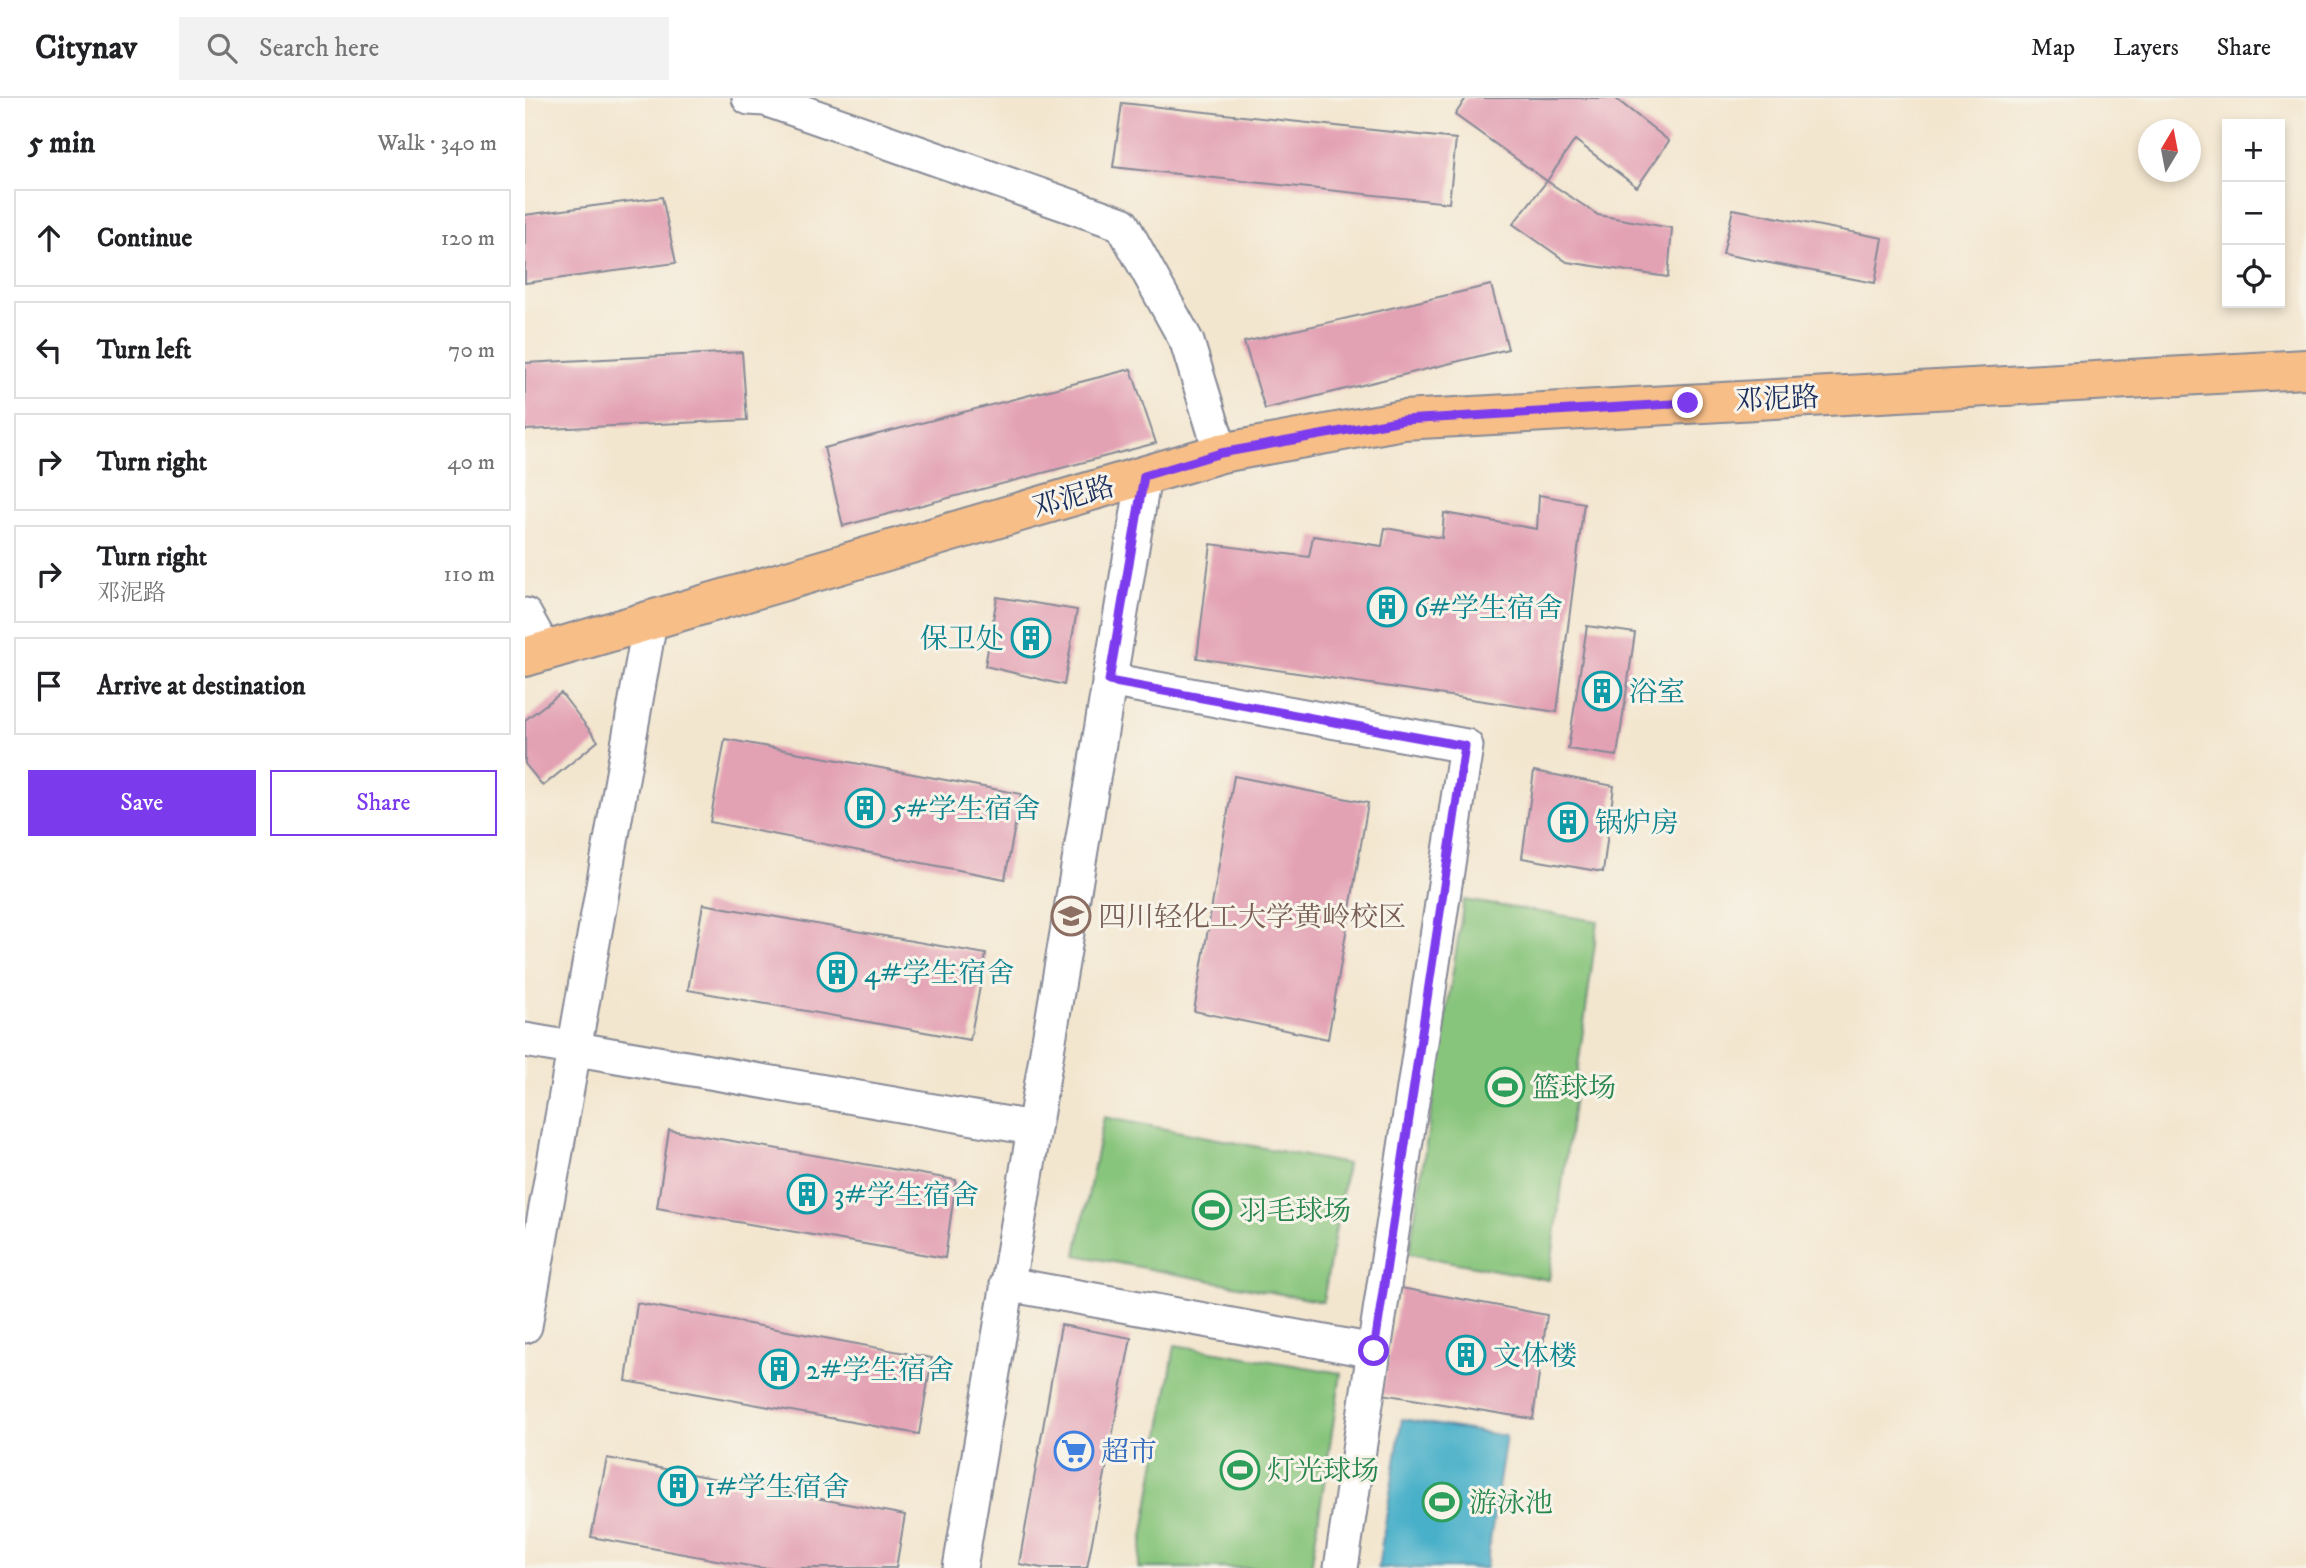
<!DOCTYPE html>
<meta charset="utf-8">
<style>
:root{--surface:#fff;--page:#f2f2f2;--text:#202124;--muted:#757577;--line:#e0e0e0;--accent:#7c3aed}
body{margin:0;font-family:"IM FELL DW Pica","Noto Serif SC",serif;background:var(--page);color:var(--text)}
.controls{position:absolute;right:21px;top:21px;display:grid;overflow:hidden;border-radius:0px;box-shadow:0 4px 10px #0003}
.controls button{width:63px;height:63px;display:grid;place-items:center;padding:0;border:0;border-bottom:2px solid var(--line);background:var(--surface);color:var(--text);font:35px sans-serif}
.compass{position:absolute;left:1613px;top:21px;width:63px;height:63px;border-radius:50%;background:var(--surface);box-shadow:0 4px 10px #0003;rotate:10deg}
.stop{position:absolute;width:21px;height:21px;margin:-16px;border:5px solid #7c3aed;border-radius:50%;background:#fff}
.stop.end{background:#7c3aed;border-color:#fff;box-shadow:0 2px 7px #0008}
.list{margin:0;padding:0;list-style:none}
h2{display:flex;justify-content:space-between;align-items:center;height:91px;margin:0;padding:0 28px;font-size:30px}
h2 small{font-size:23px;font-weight:400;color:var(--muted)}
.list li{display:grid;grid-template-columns:46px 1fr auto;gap:21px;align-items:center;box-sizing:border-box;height:98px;margin:0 14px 14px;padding:0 14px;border:2px solid var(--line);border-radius:0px}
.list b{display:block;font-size:26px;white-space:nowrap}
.list p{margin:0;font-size:23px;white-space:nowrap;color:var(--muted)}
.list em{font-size:23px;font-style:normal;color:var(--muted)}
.actions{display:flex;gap:14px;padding:21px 28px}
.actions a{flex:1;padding:16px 0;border:2px solid var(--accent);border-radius:0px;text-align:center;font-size:24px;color:var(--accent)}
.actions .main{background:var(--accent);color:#fff}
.icon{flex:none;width:38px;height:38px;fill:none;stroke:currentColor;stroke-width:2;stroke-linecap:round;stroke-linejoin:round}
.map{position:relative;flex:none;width:1781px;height:1470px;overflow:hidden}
header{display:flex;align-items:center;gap:42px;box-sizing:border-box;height:98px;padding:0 35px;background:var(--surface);border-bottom:2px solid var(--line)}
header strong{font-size:33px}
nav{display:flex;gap:38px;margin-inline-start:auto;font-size:24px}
.search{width:490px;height:63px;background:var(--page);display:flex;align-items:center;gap:18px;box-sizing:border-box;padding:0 24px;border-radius:0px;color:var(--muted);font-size:26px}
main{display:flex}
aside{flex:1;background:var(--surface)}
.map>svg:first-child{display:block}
.green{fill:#88c57b;stroke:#527a6c;stroke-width:2}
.water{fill:#4ab0c9;stroke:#327094;stroke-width:2}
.building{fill:#e3a1b4}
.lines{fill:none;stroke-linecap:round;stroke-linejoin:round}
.minor-casing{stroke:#878a96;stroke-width:37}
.major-casing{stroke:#878a96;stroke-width:42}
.minor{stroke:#fff;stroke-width:33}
.major{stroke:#f7be88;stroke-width:38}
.route{stroke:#7c3aed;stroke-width:9}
.labels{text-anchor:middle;stroke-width:6;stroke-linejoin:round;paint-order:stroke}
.street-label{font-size:28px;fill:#1b2f5e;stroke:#f7f3e8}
.culture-label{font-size:28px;fill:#0d838f;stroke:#f7f3e8;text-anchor:start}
.education-label{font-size:28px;fill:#785e54;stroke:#f7f3e8;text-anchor:start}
.leisure-label{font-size:28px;fill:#27864d;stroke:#f7f3e8;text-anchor:start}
.shop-label{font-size:28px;fill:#366cbe;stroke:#f7f3e8;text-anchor:start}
</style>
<header>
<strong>Citynav</strong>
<div class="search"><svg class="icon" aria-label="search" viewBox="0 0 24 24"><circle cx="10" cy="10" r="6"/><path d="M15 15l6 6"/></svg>Search here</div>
<nav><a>Map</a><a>Layers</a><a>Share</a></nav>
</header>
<main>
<aside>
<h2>5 min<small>Walk · 340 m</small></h2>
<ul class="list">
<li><svg class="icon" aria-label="ahead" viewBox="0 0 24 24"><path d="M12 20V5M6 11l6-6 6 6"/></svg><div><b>Continue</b></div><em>120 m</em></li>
<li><svg class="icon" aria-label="left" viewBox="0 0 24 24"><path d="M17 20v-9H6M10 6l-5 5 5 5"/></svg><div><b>Turn left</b></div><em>70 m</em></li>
<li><svg class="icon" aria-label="right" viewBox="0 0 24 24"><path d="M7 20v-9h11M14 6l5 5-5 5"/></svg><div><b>Turn right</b></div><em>40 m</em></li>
<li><svg class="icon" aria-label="right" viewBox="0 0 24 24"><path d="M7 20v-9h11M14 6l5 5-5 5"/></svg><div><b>Turn right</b><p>邓泥路</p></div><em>110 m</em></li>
<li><svg class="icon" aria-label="arrive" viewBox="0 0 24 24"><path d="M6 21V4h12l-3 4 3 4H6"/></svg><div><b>Arrive at destination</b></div></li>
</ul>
<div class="actions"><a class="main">Save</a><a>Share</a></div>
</aside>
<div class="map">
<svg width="1781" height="1470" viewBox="0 0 1781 1470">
<rect width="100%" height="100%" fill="#f7f3e8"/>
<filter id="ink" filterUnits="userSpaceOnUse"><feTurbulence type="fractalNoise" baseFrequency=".0143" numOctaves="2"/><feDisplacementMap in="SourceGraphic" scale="14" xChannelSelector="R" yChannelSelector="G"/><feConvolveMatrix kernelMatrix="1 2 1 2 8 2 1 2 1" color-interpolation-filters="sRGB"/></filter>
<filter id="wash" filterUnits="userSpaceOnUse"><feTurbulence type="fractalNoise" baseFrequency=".00686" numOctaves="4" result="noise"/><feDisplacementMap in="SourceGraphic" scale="28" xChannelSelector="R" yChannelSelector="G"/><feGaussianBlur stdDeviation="1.57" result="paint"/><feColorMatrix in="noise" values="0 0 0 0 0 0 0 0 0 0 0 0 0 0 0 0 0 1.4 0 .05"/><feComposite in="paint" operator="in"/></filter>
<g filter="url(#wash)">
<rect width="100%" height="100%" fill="#f3e6cf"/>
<!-- green -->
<path class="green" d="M939,802L1073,823L1024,1182L884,1156Z
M579,1019L822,1066L798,1204L551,1157Z
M650,1247L816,1275L786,1470H613Z"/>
<!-- water -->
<path class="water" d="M877,1321L981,1338L961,1470H853Z"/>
<g id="blocks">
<!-- building -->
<path class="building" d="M941,0H1090L1144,43L1112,89L1050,42L1022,83L930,17Z
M597,5L931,41L924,105L588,69Z
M1022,83L1073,117L1147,130L1143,179L1042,164L988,126Z
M137,99L151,165L0,185V117Z
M1208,111L1358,140L1350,185L1198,156Z
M966,187L983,251L740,311L719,244Z
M217,254L222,322L0,332V265Z
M606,271L631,345L318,428L299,350Z
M1014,397L1059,405L1032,614L672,560L686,446L784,459L788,438L857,448L860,430L917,440L919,415L1012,431Z
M472,499L552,512L539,587L460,568Z
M1062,528L1110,535L1092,658L1043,651Z
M36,595L73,643L18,688L0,666V622Z
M200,641L496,696L480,781L185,724Z
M1009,673L1089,688L1078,774L997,760Z
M709,678L843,705L803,941L669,913Z
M178,806L461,856L445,942L163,892Z
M144,1032L431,1082L420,1160L132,1110Z
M876,1190L1022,1217L1008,1321L857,1296Z
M112,1205L407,1260L394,1336L101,1283Z
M536,1227L606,1240L562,1470H517L494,1466Z
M82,1360L380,1417L371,1470H235L66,1439Z"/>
</g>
</g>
<g filter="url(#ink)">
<use href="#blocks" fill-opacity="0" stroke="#878a96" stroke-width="2"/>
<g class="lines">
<defs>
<path id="minor" d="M224,0L240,1L597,126L662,244L696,355
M0,517L20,553
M584,582L941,648L816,1470
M0,942L507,1030
M482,1186L849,1253
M0,1228L125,523
M435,1470L619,378"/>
<path id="major" d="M0,559L696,355L878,322L1781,271"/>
</defs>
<!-- minor casing -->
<use href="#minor" class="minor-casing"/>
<!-- major casing -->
<use href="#major" class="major-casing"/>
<!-- minor -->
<use href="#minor" class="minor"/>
<!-- major -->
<use href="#major" class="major"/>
</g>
</g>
<g class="lines" filter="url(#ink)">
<!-- route -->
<path class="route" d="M849,1253L940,648L584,583L619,378L696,355L878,322L1163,305"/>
</g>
<!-- icons -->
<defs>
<symbol id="building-ring" viewBox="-11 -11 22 22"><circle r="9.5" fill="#f7f3e8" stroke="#0f9aa8" stroke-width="1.5"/><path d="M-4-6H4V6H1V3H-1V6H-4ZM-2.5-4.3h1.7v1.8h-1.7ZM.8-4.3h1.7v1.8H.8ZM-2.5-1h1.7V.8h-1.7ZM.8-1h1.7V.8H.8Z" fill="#0f9aa8"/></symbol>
<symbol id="university-ring" viewBox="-11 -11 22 22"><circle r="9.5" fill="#f7f3e8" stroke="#8d6e63" stroke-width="1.5"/><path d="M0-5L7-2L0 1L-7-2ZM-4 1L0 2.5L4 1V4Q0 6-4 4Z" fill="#8d6e63"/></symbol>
<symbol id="stadium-ring" viewBox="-11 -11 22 22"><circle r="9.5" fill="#f7f3e8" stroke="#2e9e5b" stroke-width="1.5"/><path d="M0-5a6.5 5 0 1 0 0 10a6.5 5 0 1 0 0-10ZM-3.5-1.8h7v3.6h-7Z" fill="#2e9e5b"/></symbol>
<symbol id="supermarket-ring" viewBox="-11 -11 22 22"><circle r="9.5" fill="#f7f3e8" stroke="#3f7fe0" stroke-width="1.5"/><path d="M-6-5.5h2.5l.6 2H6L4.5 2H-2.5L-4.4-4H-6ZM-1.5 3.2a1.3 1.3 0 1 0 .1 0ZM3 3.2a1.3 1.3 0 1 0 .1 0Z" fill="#3f7fe0"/></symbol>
</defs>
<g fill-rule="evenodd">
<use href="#building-ring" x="840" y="487" width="44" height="44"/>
<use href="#building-ring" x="484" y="518" width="44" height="44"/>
<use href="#building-ring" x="1055" y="571" width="44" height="44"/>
<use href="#building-ring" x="318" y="688" width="44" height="44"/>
<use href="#building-ring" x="1021" y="702" width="44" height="44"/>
<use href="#university-ring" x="524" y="796" width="44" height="44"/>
<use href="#building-ring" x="290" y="852" width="44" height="44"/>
<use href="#stadium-ring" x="958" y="967" width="44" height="44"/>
<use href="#building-ring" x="260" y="1074" width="44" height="44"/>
<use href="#stadium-ring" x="665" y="1090" width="44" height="44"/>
<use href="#building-ring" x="919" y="1235" width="44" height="44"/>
<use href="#building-ring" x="232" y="1249" width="44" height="44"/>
<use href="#supermarket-ring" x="527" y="1331" width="44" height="44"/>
<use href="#stadium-ring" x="693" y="1350" width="44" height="44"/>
<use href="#building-ring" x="131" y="1366" width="44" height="44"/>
<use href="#stadium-ring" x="895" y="1382" width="44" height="44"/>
</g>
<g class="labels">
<!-- street labels -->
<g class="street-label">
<text transform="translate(1252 300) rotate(-3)" y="10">邓泥路</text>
<text transform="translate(548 398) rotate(-16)" y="10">邓泥路</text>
</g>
<!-- culture labels -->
<g class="culture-label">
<text x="889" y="519">6#学生宿舍</text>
<text x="479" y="550" text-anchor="end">保卫处</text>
<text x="1104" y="603">浴室</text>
<text x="367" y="720">5#学生宿舍</text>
<text x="1070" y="734">锅炉房</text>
<text x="339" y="884">4#学生宿舍</text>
<text x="309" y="1106">3#学生宿舍</text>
<text x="968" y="1267">文体楼</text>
<text x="281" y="1281">2#学生宿舍</text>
<text x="180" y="1398">1#学生宿舍</text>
</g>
<!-- education labels -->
<g class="education-label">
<text x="573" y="828">四川轻化工大学黄岭校区</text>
</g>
<!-- leisure labels -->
<g class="leisure-label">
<text x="1007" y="999">篮球场</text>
<text x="714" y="1122">羽毛球场</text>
<text x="742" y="1382">灯光球场</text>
<text x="944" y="1414">游泳池</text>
</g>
<!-- shop labels -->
<g class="shop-label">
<text x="576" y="1363">超市</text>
</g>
</g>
</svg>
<div class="controls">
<button>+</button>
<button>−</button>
<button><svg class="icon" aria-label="locate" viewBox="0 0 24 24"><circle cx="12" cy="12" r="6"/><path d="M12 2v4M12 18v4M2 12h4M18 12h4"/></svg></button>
</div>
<svg class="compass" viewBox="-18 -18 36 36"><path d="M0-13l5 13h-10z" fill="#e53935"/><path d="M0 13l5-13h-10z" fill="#757577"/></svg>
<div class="stop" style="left:849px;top:1253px"></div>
<div class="stop end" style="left:1163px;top:305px"></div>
</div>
</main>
